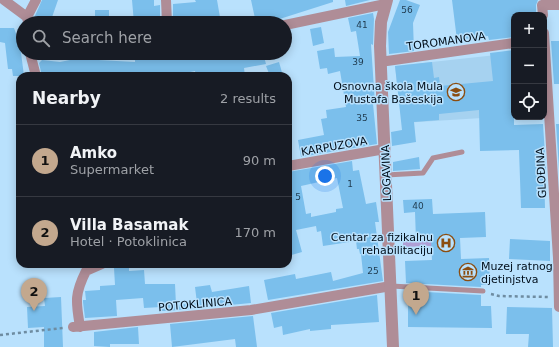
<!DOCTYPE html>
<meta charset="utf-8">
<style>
:root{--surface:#171b24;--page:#20242c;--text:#f1f3f6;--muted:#9ea1a6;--line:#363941;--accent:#c3a88e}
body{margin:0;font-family:"DejaVu Sans",sans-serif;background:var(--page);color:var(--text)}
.controls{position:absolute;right:12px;top:12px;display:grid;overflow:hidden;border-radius:8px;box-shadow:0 2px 10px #0003}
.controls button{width:36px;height:36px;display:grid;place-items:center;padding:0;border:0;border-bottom:1px solid var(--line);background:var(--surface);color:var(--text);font:20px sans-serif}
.you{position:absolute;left:325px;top:176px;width:14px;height:14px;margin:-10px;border:3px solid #fff;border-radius:50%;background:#1a73e8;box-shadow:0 0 0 6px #1a73e833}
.badge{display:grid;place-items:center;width:26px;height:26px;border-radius:50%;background:var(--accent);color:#111;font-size:13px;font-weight:700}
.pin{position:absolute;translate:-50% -33px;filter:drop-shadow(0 1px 2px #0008)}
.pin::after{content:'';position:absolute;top:21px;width:14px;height:12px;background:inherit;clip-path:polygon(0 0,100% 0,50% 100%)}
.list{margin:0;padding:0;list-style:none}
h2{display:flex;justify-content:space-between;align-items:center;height:52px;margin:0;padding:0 16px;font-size:17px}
h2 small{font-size:13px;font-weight:400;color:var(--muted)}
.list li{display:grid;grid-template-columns:26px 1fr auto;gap:12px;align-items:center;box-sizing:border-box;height:72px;padding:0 16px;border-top:1px solid var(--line)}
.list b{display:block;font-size:15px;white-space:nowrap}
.list p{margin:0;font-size:13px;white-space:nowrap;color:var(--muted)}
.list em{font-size:13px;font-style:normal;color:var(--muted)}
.icon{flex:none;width:22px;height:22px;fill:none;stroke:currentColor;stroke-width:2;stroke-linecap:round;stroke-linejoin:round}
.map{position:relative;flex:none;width:559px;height:347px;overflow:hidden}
.search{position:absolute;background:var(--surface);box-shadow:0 2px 10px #0003;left:16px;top:16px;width:276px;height:44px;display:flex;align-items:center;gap:10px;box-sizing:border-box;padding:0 14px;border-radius:22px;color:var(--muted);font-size:15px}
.panel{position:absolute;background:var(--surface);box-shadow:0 2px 10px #0003;left:16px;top:72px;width:276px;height:196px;border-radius:12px}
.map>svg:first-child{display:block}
.built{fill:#a6d2f0}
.green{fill:#af9fd5}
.building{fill:#7bbfec;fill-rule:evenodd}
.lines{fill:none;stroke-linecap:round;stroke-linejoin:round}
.path{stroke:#6e8ca1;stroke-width:2.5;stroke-dasharray:3 3;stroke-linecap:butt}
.service{stroke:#af8d97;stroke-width:5}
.minor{stroke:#af8d97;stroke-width:10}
.tertiary{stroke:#af8d97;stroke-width:12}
.labels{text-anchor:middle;stroke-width:3;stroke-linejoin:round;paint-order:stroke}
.number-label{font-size:9px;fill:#1f3a4e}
.street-label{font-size:11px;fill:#000e1a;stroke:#b9e1fd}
.poi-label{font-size:11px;fill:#000e1a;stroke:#b9e1fd;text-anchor:end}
</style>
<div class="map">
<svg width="559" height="347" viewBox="0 0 559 347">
<rect width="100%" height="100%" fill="#b9e1fd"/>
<!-- built -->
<path class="built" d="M514,53V116L402,123L395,66Z"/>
<!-- green -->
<path class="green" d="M432,235V246L403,247V236Z"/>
<!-- building -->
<path class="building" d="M42,0H58L50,23H34V18Z
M132,0H154V6L160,5V23H134Z
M195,0H217L221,23H173V4L196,2Z
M251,0H333V2L267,23H256Z
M345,0H370L346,6Z
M400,0H406L420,5L413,23L414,51L389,54L388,32Z
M452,0H538L536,5V15H514V37L489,40L488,36L457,40Z
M95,10H109V23H95Z
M373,13L374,19L373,45L371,44L375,104H373L377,144L301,157L298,140L324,135L321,119L327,118L326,110L346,107L340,71L328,74L327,68L320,69L317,51L334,48L335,57L360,56L356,31L351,32L348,18Z
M321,27L324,43L313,46L310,29Z
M0,28H14L20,45L24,76H13L12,69H8L5,43L0,42Z
M551,41H559V84H554Z
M514,50V125L543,124L546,170H544L545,208H521L519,150L480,151L479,110L439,114V120L414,122L416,142L392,146L391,132L402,130L395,66L432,62L434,78L439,77L440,86L493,81L490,53Z
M185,53H263L266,64L244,68L245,76H196L195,71L171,76H42L39,63L42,60L60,62L80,58L81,56L93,57L98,60L135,62V60L162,59L167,56Z
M279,62L283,76H270L266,66Z
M556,124H559V169Z
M419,157L420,169L393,171V162Z
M352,161L353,171L359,170L366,204L376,202L379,222H375L383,281L268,300L264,280L295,274L296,279L331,272L333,281L363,273L361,254H360L359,249H357L356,241L323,246L321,231L317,232L316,226L296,230L302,252L288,256V172ZM337,178L343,208L336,209V212L311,217V213L306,214L301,186Z
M432,199L433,214L485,212L486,237L460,238L461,259L489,258L490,285H481V287L406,283L405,261L432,260L431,239L416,240L415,212L404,213L403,200Z
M510,239L550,241V261L509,259Z
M129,267V271L144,270L145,284H175L176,305L197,303L195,287L210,285L212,292L249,286L251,303L168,311H161V307L144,308L143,298L116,300L117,316L85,318L83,302V300H86L85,291L100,290V286L115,285L114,268Z
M408,291L481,295V306H491L492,328L408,327Z
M377,295L379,322L331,325V329L310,331V329L283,335L282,326L274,328L271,313Z
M61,297L63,347H44V327L28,328L27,307L45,306L44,298Z
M507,307L552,308L553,347H528L529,334H506Z
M253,316L257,347H236L235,339L172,347L170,324Z
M138,327L139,344H110V347L94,346V332Z"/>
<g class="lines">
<!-- path -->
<path class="path" d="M40,56L87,54
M491,294L499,296L548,297
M0,335L63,328"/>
<!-- service -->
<path class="service" d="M386,175L423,173L433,158L462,152
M391,286L483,291"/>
<!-- minor -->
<path class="minor" d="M4,0L27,17
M166,0L167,23
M543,15L542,5H559
M28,22L27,17L36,0
M285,25L385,4
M544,33L558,258L559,307
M30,53L36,76
M98,54L162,53
M380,62L514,43
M288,166L385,149
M73,327L251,310L391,286
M80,327C76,302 74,295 86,271L102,264"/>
<!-- tertiary -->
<path class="tertiary" d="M387,0L381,22L380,46L393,347"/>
</g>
<!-- icons -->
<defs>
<symbol id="school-ring" viewBox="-11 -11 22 22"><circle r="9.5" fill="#b9e1fd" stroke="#8b4d10" stroke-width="1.5"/><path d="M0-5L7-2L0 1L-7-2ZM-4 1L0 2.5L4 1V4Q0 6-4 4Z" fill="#8b4d10"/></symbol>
<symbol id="hospital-ring" viewBox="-11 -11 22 22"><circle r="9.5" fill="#b9e1fd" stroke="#8b4d10" stroke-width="1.5"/><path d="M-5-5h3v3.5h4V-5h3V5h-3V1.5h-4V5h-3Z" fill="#8b4d10"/></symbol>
<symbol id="museum-ring" viewBox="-11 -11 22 22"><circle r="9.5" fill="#b9e1fd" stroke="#8b4d10" stroke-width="1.5"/><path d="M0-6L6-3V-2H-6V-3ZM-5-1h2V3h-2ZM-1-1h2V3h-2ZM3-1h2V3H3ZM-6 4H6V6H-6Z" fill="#8b4d10"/></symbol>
</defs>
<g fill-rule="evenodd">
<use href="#school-ring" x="446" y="82" width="20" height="20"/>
<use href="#hospital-ring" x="436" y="233" width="20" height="20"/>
<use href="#museum-ring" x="458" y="262" width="20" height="20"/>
</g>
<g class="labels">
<!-- number labels -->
<g class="number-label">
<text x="407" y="13">56</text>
<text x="362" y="28">41</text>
<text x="358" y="65">39</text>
<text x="362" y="121">35</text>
<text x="350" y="187">1</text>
<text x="298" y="200">5</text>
<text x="418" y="209">40</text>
<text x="373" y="274">25</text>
</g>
<!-- street labels -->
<g class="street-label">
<text transform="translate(446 41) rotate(-8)" y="4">TOROMANOVA</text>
<text transform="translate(334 146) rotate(-10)" y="4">KARPUZOVA</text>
<text transform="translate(386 173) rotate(-92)" y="4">LOGAVINA</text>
<text transform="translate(541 173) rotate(-93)" y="4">GLOĐINA</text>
<text transform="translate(195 304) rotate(-5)" y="4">POTOKLINICA</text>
</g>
<!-- poi labels -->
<g class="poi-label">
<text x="443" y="90">Osnovna škola Mula<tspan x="443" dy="13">Mustafa Bašeskija</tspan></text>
<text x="433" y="241">Centar za fizikalnu<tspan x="433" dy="13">rehabilitaciju</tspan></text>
<text x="481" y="270" text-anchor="start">Muzej ratnog<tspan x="481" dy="13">djetinjstva</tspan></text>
</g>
</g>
</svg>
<div class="controls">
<button>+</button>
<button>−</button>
<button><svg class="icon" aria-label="locate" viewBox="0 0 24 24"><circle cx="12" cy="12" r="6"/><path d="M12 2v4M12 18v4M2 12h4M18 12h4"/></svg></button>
</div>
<div class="you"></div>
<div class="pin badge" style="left:416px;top:315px">1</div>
<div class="pin badge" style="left:34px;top:311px">2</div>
<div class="search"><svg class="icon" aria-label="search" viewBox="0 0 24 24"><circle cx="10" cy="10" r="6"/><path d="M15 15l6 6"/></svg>Search here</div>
<section class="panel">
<h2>Nearby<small>2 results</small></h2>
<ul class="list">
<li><span class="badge">1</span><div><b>Amko</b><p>Supermarket</p></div><em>90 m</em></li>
<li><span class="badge">2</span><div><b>Villa Basamak</b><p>Hotel · Potoklinica</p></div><em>170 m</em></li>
</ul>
</section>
</div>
